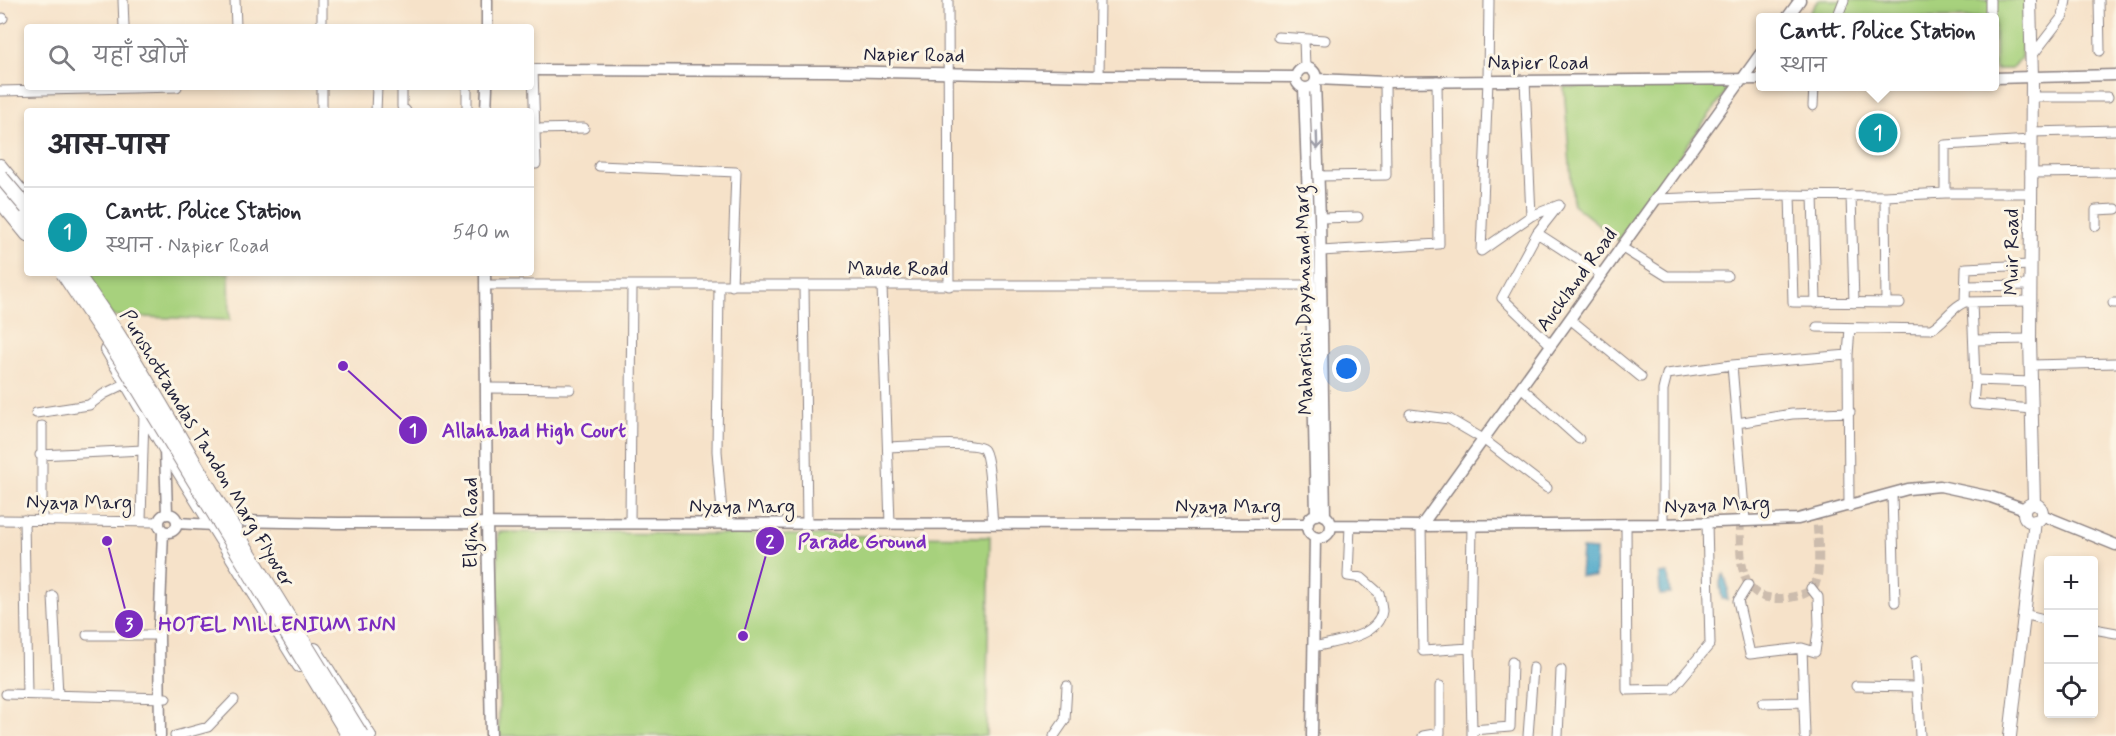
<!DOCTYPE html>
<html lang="hi">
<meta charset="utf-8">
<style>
:root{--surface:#fff;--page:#f7f7f7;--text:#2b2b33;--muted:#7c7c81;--line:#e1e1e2;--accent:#db2777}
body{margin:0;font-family:Mynerve,"Playpen Sans Deva",sans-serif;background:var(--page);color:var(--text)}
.controls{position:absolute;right:18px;bottom:18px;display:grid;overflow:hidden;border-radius:6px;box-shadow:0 3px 9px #0003}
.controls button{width:54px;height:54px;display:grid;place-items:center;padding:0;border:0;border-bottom:2px solid var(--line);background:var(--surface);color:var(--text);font:30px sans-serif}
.you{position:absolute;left:1347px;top:369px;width:21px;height:21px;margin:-15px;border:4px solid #fff;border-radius:50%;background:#1a73e8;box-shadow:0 0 0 9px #1a73e833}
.badge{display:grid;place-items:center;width:39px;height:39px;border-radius:50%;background:var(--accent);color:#fff;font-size:20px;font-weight:700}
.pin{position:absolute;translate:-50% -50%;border:3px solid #fff;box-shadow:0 2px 6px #0006}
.popup{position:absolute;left:1756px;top:13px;width:243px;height:78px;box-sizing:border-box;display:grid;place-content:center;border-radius:6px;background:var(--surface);filter:drop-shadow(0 2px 4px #0005);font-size:20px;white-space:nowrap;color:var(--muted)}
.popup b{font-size:22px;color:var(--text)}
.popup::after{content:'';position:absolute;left:50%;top:100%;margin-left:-12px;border:12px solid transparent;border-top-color:var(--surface)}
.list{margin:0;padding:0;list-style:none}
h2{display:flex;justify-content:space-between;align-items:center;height:78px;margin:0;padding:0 24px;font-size:26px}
h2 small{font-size:20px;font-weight:400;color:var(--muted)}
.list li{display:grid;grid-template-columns:39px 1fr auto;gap:18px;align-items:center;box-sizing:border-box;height:90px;padding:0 24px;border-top:2px solid var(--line)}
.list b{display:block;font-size:22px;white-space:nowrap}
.list p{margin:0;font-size:20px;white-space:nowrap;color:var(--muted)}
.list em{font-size:20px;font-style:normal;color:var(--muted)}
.icon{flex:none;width:33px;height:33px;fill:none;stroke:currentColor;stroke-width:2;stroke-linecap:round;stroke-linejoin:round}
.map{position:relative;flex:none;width:2116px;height:736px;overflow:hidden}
.search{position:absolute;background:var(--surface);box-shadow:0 3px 9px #0003;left:24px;top:24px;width:510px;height:66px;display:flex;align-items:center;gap:15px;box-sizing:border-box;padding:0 21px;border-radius:6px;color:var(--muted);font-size:22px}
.panel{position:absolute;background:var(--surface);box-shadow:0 3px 9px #0003;left:24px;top:108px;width:510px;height:168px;border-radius:6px}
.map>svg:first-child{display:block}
.green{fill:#a7d17d;stroke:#647a5c;stroke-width:1.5}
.water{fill:#4ba7c9;stroke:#366482;stroke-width:1.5}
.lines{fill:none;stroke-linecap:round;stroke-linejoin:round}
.minor-tunnel{stroke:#ccbcad;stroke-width:9;stroke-dasharray:9 4.5;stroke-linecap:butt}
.minor-casing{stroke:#8c8282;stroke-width:11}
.tertiary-casing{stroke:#8c8282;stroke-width:13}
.secondary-casing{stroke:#8c8282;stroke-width:14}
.primary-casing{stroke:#8c8282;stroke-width:16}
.minor{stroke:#fff;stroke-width:9}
.tertiary{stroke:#fff;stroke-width:10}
.secondary{stroke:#fff;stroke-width:12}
.primary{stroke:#fff;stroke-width:14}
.primary-bridge-casing{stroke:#8c8282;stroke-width:16;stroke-linecap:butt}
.primary-bridge{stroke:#fff;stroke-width:14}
.oneway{stroke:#9c9ca7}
.labels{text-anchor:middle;stroke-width:6;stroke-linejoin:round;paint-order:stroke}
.street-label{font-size:20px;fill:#22223b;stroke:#fcf5e5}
.leader{fill:none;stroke:#7b2cbf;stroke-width:2}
.callout-dot{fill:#7b2cbf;stroke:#fcf5e5;stroke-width:2}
.mark-label{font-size:18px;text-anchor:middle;font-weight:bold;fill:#fff}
.callout-label{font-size:21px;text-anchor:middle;font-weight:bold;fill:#7b2cbf;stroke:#fcf5e5;stroke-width:6;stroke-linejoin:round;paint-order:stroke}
</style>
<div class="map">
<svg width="2116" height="736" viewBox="0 0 2116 736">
<rect width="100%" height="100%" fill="#fcf5e5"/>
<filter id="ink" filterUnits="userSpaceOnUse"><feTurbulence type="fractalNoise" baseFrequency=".0167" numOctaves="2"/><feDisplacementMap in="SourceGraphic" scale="12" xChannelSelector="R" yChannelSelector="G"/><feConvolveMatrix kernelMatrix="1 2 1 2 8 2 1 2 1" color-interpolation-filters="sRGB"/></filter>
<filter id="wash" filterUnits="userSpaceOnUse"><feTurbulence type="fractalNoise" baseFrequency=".008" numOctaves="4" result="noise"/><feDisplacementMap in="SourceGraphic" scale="24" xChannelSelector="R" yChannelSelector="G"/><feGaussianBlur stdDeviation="1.35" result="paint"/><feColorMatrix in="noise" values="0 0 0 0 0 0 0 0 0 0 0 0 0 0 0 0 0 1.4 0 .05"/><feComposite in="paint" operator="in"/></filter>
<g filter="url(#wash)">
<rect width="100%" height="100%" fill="#f6e2c9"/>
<!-- green -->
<path class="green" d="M1818,0H2025L2021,58L2012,69H1995V18H1806Z
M1731,85L1618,240L1573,204L1564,87Z
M79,273H229L230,320L112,316Z
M498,532L990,537L986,736H499Z"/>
<!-- water -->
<path class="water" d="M1582,549L1596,550L1595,577L1580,576Z
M1668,573L1670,594L1660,595L1659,574Z
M1724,574L1728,587L1727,600L1722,599C1721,590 1717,582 1724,574Z"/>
</g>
<g filter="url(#ink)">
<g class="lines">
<!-- minor-tunnel -->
<path class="minor-tunnel" d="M1740,522C1741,557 1736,604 1786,598C1797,596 1809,595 1815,584C1822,570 1817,531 1817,515"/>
<defs>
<path id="minor" d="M123,0L124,27
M235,0L236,27
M948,0L949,286
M2099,0L2100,51
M1837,18L1844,0
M1990,18V0
M0,19L3,18
M322,27V0
M1278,37L1325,40
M1304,39L1305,68
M2032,56L2063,16L2066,0
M1099,76L1100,0
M1525,80L1531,216
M322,87V111
M402,87V107L406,111
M0,91L177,87
M2031,97H2108
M1813,106L1814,86
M376,111L377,87
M467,111V87
M535,129L584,128
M2031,132L2116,130
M531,164H536L533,70
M599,166L736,172L732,286
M2030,173L2116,172
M1319,176L1386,175L1385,82
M1945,193V145L2031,140
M1790,195L1793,302L1900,303
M1813,195L1816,303
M1851,195L1854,303
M1885,196L1886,303
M1656,199L1768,195L1885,196L1945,193H2030
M1320,218L1358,217
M2096,226V210L2116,209
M1537,233L1602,275
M1621,247L1667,276H1727
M1321,251L1439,244L1437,81
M1481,251L1531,216L1559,205L1537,233L1502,298L1551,345
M1481,251L1488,80L1489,0
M485,285H1311
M719,286L717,451L723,524
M804,286L807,524
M882,286L890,524
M1966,286L2030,285
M1965,302L1966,268L2030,265
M1972,302L1975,380L1973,404L2032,409
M2113,303H2116
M1570,319L1641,377
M1817,327L1931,329C1945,322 1951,307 1965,302L2031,301
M1974,340L2030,339
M1732,365L1745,521
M2031,365L2116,363
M1975,380L2031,382
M1521,387L1579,439
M488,388L570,389
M36,413L89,405L104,394L127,383
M1410,414L1449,419L1483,439L1547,488
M1737,423L1792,414L1850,412
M888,447C902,447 978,440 984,450C991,462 991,508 993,524
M40,455L143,450
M1892,494L1895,602
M1849,507L1848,355L1850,328
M0,520L159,522
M24,520L27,694
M42,520V426
M141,520L144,415
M630,523L632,286
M1626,524L1627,690L1672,689L1710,644L1707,523
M1663,524V390L1667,374L1732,365L1848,355
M1421,526L1423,651L1470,648L1472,525
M1748,585L1738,601L1750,654L1802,648
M53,596L58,695
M2023,614L2048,620
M2094,629L2116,633
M87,635H159
M1314,647C1336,641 1378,638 1382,611C1382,606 1380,598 1379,593L1362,578L1348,576L1350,526
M1470,648L1472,730
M1916,661L1920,736
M1856,686L1917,687
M6,694L166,698
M1763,703L1804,702
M175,736L208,727L234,700
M1054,736L1065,720L1067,686
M1423,736L1440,733V686
M1472,736V730L1510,727L1512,662
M1528,736L1533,668
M1558,736L1561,670
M1805,736L1802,648L1815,652L1819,625L1818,597L1811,588"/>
<path id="tertiary" d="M1787,18L1800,0
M487,27V0
M1296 78a10 10 0 1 1 20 0a10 10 0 1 1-20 0Z
M531,70L828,71L1099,76L1295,77
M1995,78L2116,75
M1316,79L1385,82L1761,79
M1315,83L1320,218L1325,516
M1304,88L1311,285L1316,515
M486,111L487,87
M485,273L487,522L491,736
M165,449L167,514
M159 523a9 9 0 1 1 18 0a9 9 0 1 1-18 0Z
M1307 526a12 12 0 1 1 24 0a12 12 0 1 1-24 0Z
M2042,515L2116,545
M177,523L213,525L235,521L338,523L1308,524
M1331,525L1421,526L1663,524L1798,519L1908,489L1940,486L1991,497L2025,509
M1421,526L1761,53
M160,736L159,635L163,531
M1312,736L1315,537"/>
<path id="secondary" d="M2030,0L2032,78L2030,339L2034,504
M0,165L27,198
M0,202L27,235
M107,350L164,448L299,666
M2024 513a9 9 0 1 1 18 0a9 9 0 1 1-18 0Z
M315,649L370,736
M2010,736L2035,521"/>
<path id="primary" d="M0,191L27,224"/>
</defs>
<!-- minor casing -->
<use href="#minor" class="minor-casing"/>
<!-- tertiary casing -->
<use href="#tertiary" class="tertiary-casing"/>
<!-- secondary casing -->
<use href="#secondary" class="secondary-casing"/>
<!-- primary casing -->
<use href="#primary" class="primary-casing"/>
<!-- minor -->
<use href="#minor" class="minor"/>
<!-- tertiary -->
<use href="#tertiary" class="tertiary"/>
<!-- secondary -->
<use href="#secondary" class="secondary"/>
<!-- primary -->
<use href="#primary" class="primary"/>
<defs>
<path id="primary-bridge" d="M0,176L27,208
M63,273L121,360L349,736
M76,273C128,344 170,422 215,498C263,577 312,656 361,735"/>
</defs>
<!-- primary-bridge casing -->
<use href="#primary-bridge" class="primary-bridge-casing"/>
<!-- primary-bridge -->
<use href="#primary-bridge" class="primary-bridge"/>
</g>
<!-- one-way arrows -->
<defs><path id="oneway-shaft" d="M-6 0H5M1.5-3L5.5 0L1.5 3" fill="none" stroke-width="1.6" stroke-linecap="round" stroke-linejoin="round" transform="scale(1.5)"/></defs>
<use class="oneway" href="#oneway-shaft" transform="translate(1317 141) rotate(88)"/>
</g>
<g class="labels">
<!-- street labels -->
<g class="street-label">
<text transform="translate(914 54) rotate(1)" y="7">Napier Road</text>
<text x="1538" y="69">Napier Road</text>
<text transform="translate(2011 252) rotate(-90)" y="7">Muir Road</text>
<text x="898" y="275">Maude Road</text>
<text transform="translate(1576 279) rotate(-54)" y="7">Auckland Road</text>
<text transform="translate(1303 300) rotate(-91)" y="7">Maharishi Dayanand Marg</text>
<text transform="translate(208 448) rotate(59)" y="7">Purushottamdas Tandon Marg Flyover</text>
<text x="79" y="509">Nyaya Marg</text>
<text transform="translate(1717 504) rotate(-2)" y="7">Nyaya Marg</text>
<text x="742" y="513">Nyaya Marg</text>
<text x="1228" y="513">Nyaya Marg</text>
<text transform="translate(470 523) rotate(-90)" y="7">Elgin Road</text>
</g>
</g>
<!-- callouts -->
<path class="leader" d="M343 366L413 430M743 636L770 541M107 541L129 624"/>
<g class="callout-dot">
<circle cx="343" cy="366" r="6"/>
<circle cx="743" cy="636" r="6"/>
<circle cx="107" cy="541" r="6"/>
<circle cx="413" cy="430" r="15"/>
<circle cx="770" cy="541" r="15"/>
<circle cx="129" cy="624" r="15"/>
</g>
<g class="mark-label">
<text x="413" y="436">1</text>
<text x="770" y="547">2</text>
<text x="129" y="630">3</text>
</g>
<g class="callout-label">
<text x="534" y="437">Allahabad High Court</text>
<text x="862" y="548">Parade Ground</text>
<text x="277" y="631">HOTEL MILLENIUM INN</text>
</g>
</svg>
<div class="controls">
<button>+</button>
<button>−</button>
<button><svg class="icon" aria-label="locate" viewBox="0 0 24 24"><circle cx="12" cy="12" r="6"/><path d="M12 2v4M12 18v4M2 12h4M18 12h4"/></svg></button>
</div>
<div class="you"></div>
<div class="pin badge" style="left:1878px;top:133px;background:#0f9aa8">1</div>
<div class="popup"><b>Cantt. Police Station</b>स्थान</div>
<div class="search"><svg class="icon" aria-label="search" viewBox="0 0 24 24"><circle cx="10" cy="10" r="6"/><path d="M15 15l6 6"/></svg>यहाँ खोजें</div>
<section class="panel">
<h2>आस-पास<small></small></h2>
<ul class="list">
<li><span class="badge" style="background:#0f9aa8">1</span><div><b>Cantt. Police Station</b><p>स्थान · Napier Road</p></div><em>540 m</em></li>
</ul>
</section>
</div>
